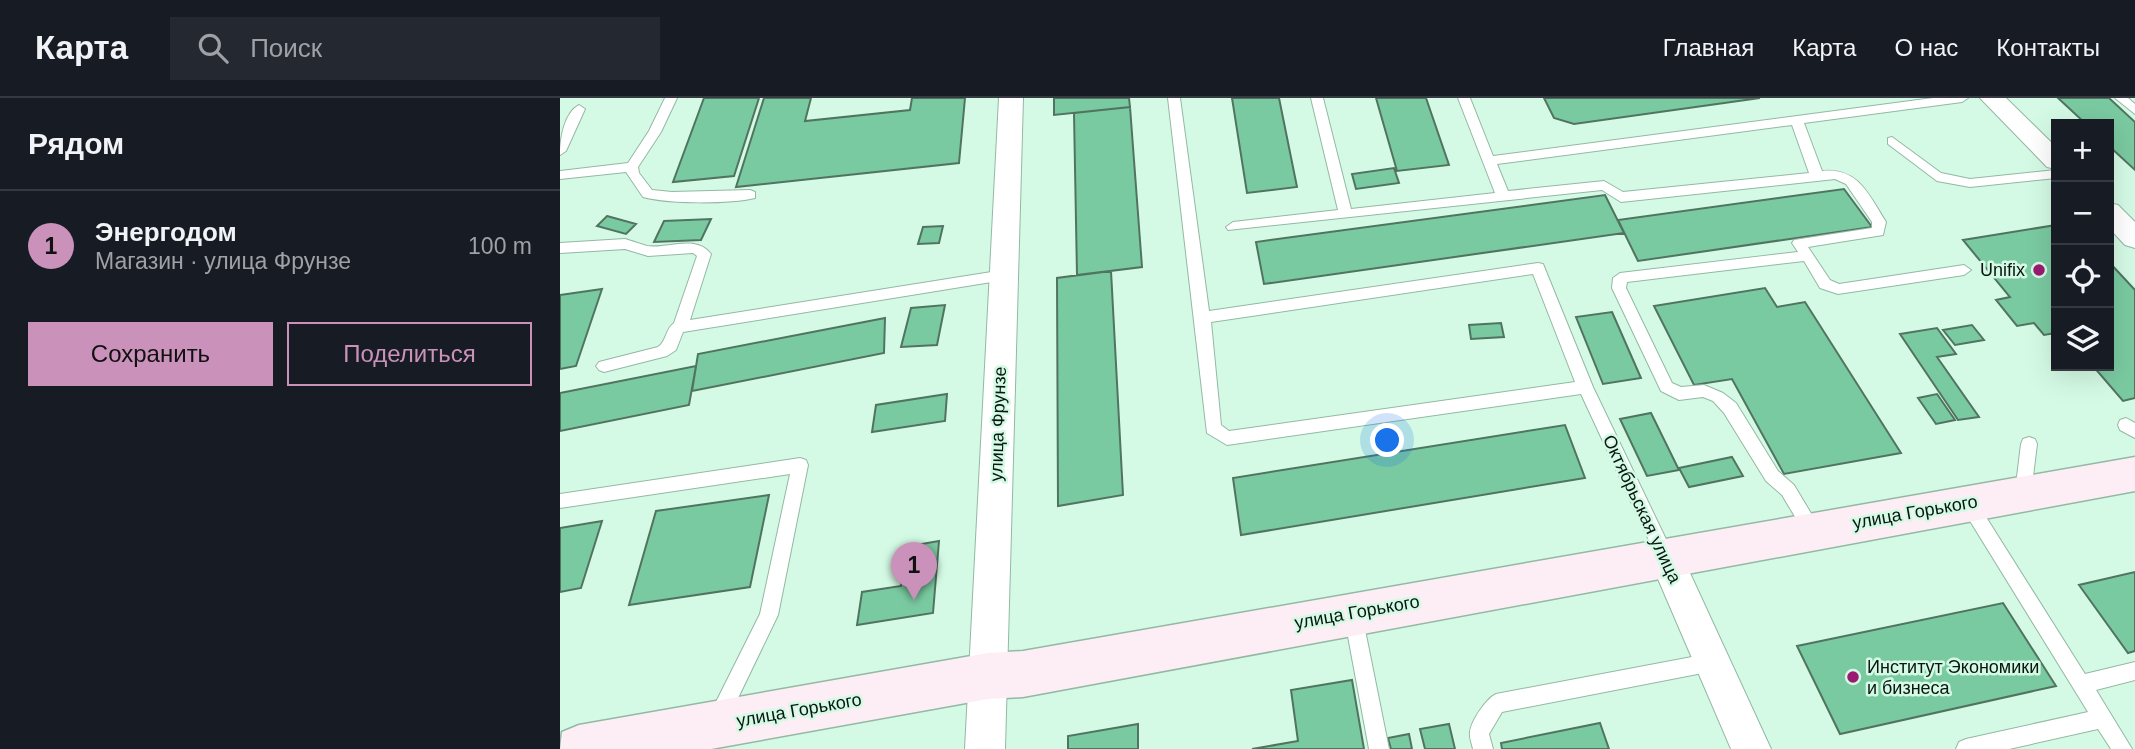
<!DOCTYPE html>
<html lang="ru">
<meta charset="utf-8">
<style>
:root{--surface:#171b24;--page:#242831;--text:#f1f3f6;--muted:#9ea1a6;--line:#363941;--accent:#ca92ba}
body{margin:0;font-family:Arial,sans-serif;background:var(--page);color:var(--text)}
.controls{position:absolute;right:21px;top:21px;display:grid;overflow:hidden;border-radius:0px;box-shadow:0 7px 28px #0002}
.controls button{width:63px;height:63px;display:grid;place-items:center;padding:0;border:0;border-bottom:2px solid var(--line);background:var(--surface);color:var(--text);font:35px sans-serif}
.you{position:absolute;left:828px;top:343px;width:24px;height:24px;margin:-18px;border:5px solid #fff;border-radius:50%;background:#1a73e8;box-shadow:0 0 0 10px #1a73e833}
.badge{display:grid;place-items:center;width:46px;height:46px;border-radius:50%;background:var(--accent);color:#111;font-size:23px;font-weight:700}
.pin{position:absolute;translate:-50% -58px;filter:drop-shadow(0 2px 4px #0008)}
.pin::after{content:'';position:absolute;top:37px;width:24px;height:21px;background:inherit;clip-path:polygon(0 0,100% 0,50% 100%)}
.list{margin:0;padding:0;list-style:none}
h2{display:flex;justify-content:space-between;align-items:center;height:91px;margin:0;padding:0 28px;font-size:30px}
h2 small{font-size:23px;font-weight:400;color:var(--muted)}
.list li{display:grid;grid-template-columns:46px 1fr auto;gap:21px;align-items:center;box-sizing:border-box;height:112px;padding:0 28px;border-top:2px solid var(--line)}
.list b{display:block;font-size:26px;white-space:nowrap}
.list p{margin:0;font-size:23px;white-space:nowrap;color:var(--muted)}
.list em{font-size:23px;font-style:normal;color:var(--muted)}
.actions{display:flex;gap:14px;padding:21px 28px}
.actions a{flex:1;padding:16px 0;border:2px solid var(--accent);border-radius:0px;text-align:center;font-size:24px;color:var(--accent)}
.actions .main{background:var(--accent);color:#111}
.icon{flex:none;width:38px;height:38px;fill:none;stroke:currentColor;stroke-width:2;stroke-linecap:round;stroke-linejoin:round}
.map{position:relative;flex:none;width:1575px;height:651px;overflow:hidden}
header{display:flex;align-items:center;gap:42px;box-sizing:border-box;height:98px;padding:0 35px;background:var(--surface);border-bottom:2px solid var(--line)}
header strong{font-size:33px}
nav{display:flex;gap:38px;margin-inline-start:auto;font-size:24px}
.search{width:490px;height:63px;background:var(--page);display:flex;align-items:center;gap:18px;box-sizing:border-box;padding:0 24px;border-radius:0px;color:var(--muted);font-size:26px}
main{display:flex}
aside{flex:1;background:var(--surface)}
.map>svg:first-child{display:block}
.building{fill:#7acaa1;stroke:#517461;stroke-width:2}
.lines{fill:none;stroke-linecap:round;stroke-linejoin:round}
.lane-casing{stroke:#93b8a4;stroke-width:2}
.street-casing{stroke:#93b8a4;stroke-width:2}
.secondary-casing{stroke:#93b8a4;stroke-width:3}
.lane{fill:#fff;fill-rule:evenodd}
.street{fill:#fff;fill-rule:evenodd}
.secondary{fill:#fdeef6;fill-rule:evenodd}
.poi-dot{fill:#9a1b71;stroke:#d4fae5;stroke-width:2.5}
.labels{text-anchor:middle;stroke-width:5;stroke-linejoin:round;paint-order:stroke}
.poi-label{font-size:18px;fill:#091710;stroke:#d4fae5;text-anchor:end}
.street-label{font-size:18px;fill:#091710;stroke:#d4fae5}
</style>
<header>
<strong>Карта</strong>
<div class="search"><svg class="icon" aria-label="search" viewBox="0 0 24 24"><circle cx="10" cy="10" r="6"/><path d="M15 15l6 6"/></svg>Поиск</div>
<nav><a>Главная</a><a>Карта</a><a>О нас</a><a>Контакты</a></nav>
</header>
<main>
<aside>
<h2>Рядом<small></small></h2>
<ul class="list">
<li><span class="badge">1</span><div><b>Энергодом</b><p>Магазин · улица Фрунзе</p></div><em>100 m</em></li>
</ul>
<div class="actions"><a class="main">Сохранить</a><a>Поделиться</a></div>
</aside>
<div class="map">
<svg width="1575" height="651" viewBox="0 0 1575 651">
<rect width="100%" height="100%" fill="#d4fae5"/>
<!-- building -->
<path class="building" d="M144,0H199L174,78L113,84Z
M204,0H251L245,23L350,12L352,0H405L399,65L176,89Z
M494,0H569L570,9L494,17Z
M672,0H719L737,89L687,95Z
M816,0H866L889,67L837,73Z
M984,0H1200L1014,26L994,20Z
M1498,0H1549L1575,24V72L1549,48V26H1526Z
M570,9L582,169L517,177L514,15Z
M834,70L839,85L796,91L792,76Z
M1284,91L1312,129L1078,163L1058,122Z
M1045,97L1064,135L704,186L696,144Z
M47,118L76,126L66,136L37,128Z
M151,121L141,142L94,144L104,123Z
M1496,127V235L1484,237L1474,225L1457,228L1436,202L1450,199L1403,142Z
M383,128L379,145L358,146L363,129Z
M1549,164L1575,192V300L1563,303L1533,268H1549Z
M551,173L563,397L498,408L497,180Z
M1205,190L1217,209L1245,204L1341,355L1224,376L1172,281L1134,287L1094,208Z
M42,191L16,268L0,271V197Z
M385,207L377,247L341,249L351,210Z
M1052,214L1081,280L1043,286L1016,219Z
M325,220L324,255L132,293L138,256Z
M941,225L944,239L911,241L909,227Z
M1412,227L1424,242L1395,247L1383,232Z
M1377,230L1396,256L1377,259L1419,319L1398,322L1340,236Z
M136,268L129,307L0,333V295Z
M387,296L385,323L312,334L316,307Z
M1377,296L1395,322L1376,326L1358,300Z
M1091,315L1119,372L1087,378L1060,321Z
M1005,327L1025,380L681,437L673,380Z
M1172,359L1183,378L1129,389L1119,370Z
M209,397L190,489L69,507L96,413Z
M42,423L21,490L0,494V430Z
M379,443L373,515L297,527L302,494L341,488L344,449Z
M1575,474V553L1568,555L1519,487Z
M1443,505L1496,588L1280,636L1237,548Z
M792,582L804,651H692L738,643L731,592Z
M1040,625L1049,651H942L941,645Z
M578,626V651H508V638Z
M889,626L895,651H865L860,631Z
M849,636L852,651H831L828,640Z"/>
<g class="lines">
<defs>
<path id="lane" d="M105,0H117L101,34L78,69L79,75L92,92L112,94L190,92L195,94V100C170,106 108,106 83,99L66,74L0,81V73L68,65L89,33Z
M608,0H620L649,213L978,165L983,166L1033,289L1115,460L1112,466L1106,468L1100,466L1021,296L667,347L647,335ZM973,176L1015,284L669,333L661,327L651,224Z
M751,0H763L791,111L935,95L898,0H910L933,58L1373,0H1408L1402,4L1244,25L1262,73C1298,69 1309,97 1326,124L1323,137L1248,149L1270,182L1279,186L1404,167L1411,172L1404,177L1278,196L1260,190L1244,163L1067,184L1066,190L1112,285L1121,289L1144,287L1163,295L1176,305L1218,373L1234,387L1261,432L1258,437L1252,440L1246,437L1222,397L1206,383L1164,315L1153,303L1143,299L1119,302L1101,293L1052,190L1053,180L1060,175L1238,154L1232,145L1234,142L1312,130V124L1286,86L1275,81L1061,104L1042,92L668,132L666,129L673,124L778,112ZM1232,27L1249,75L1063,94L1044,83L948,93L937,66Z
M1555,0H1568L1575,6V16Z
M19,7L25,11L6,53L0,57C0,41 4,15 19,7Z
M1332,39L1381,75L1410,81L1496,72V80L1410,89L1377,83L1328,46V40Z
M65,141C72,143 80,146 87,148C108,151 136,136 151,156L130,222L444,172L451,177L444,182L123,234L116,252L107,258L44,274L39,272L36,268L39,264L98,249C107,243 105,231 114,225L137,158L133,155L88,158L65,151L0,155V145Z
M1566,320L1575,325V340L1560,332L1558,327L1560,322Z
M1469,339L1475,341L1477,346L1471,395L1469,400L1463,402L1457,400L1455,395L1461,346L1463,341Z
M240,360L246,362L248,367L218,517L166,625L159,628L152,625L149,618L200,516L230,376L0,410V396Z
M1408,398L1414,400L1525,576L1575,564V582L1536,592L1572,651H1551L1538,631L1449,651H1396L1399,644L1406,641L1528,614L1402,410L1400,405L1402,400Z
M793,508L799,511L802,517L829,651H809L784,517L787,511Z
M1153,555L1160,558L1162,564L1160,570L1153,573L942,614L929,636L933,651H913C912,646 909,639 910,634C911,623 926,601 936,596Z"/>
<path id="street" d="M439,0H463L445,651H405Z
M1420,0H1446L1496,49V71L1487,69Z
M1549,105L1558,107L1575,124V150L1565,147L1549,130Z
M1106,444L1118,449L1211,651H1171L1089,460L1094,449Z"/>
<path id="secondary" d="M1575,359V393L463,599L428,601L151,651H0L2,634L19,627L428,555L463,553Z"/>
</defs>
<!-- lane casing -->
<use href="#lane" class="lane-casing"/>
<!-- street casing -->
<use href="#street" class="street-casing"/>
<!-- secondary casing -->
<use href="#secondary" class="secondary-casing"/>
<!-- lane -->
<use href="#lane" class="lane"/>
<!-- street -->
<use href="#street" class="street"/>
<!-- secondary -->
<use href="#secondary" class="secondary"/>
</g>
<!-- markers -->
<g class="poi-dot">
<circle cx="1479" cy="172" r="7"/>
<circle cx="1293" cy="579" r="7"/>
</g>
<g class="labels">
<!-- poi labels -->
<g class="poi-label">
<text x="1465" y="178">Unifix</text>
<text x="1307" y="575" text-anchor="start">Институт Экономики<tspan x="1307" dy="21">и бизнеса</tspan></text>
</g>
<!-- street labels -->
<g class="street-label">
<text transform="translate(438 326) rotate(-88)" y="6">улица Фрунзе</text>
<text transform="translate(1082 411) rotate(65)" y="6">Октябрьская улица</text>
<text transform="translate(1355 414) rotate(-10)" y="6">улица Горького</text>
<text transform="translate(797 514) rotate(-10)" y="6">улица Горького</text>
<text transform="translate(239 612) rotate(-10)" y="6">улица Горького</text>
</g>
</g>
</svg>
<div class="controls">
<button>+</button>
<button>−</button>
<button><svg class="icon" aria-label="locate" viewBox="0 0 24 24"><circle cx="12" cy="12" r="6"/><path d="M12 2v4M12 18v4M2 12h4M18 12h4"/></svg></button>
<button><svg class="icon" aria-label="layers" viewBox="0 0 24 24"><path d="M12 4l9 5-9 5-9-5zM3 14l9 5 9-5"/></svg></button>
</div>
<div class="you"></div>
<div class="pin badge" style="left:354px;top:502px">1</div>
</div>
</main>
